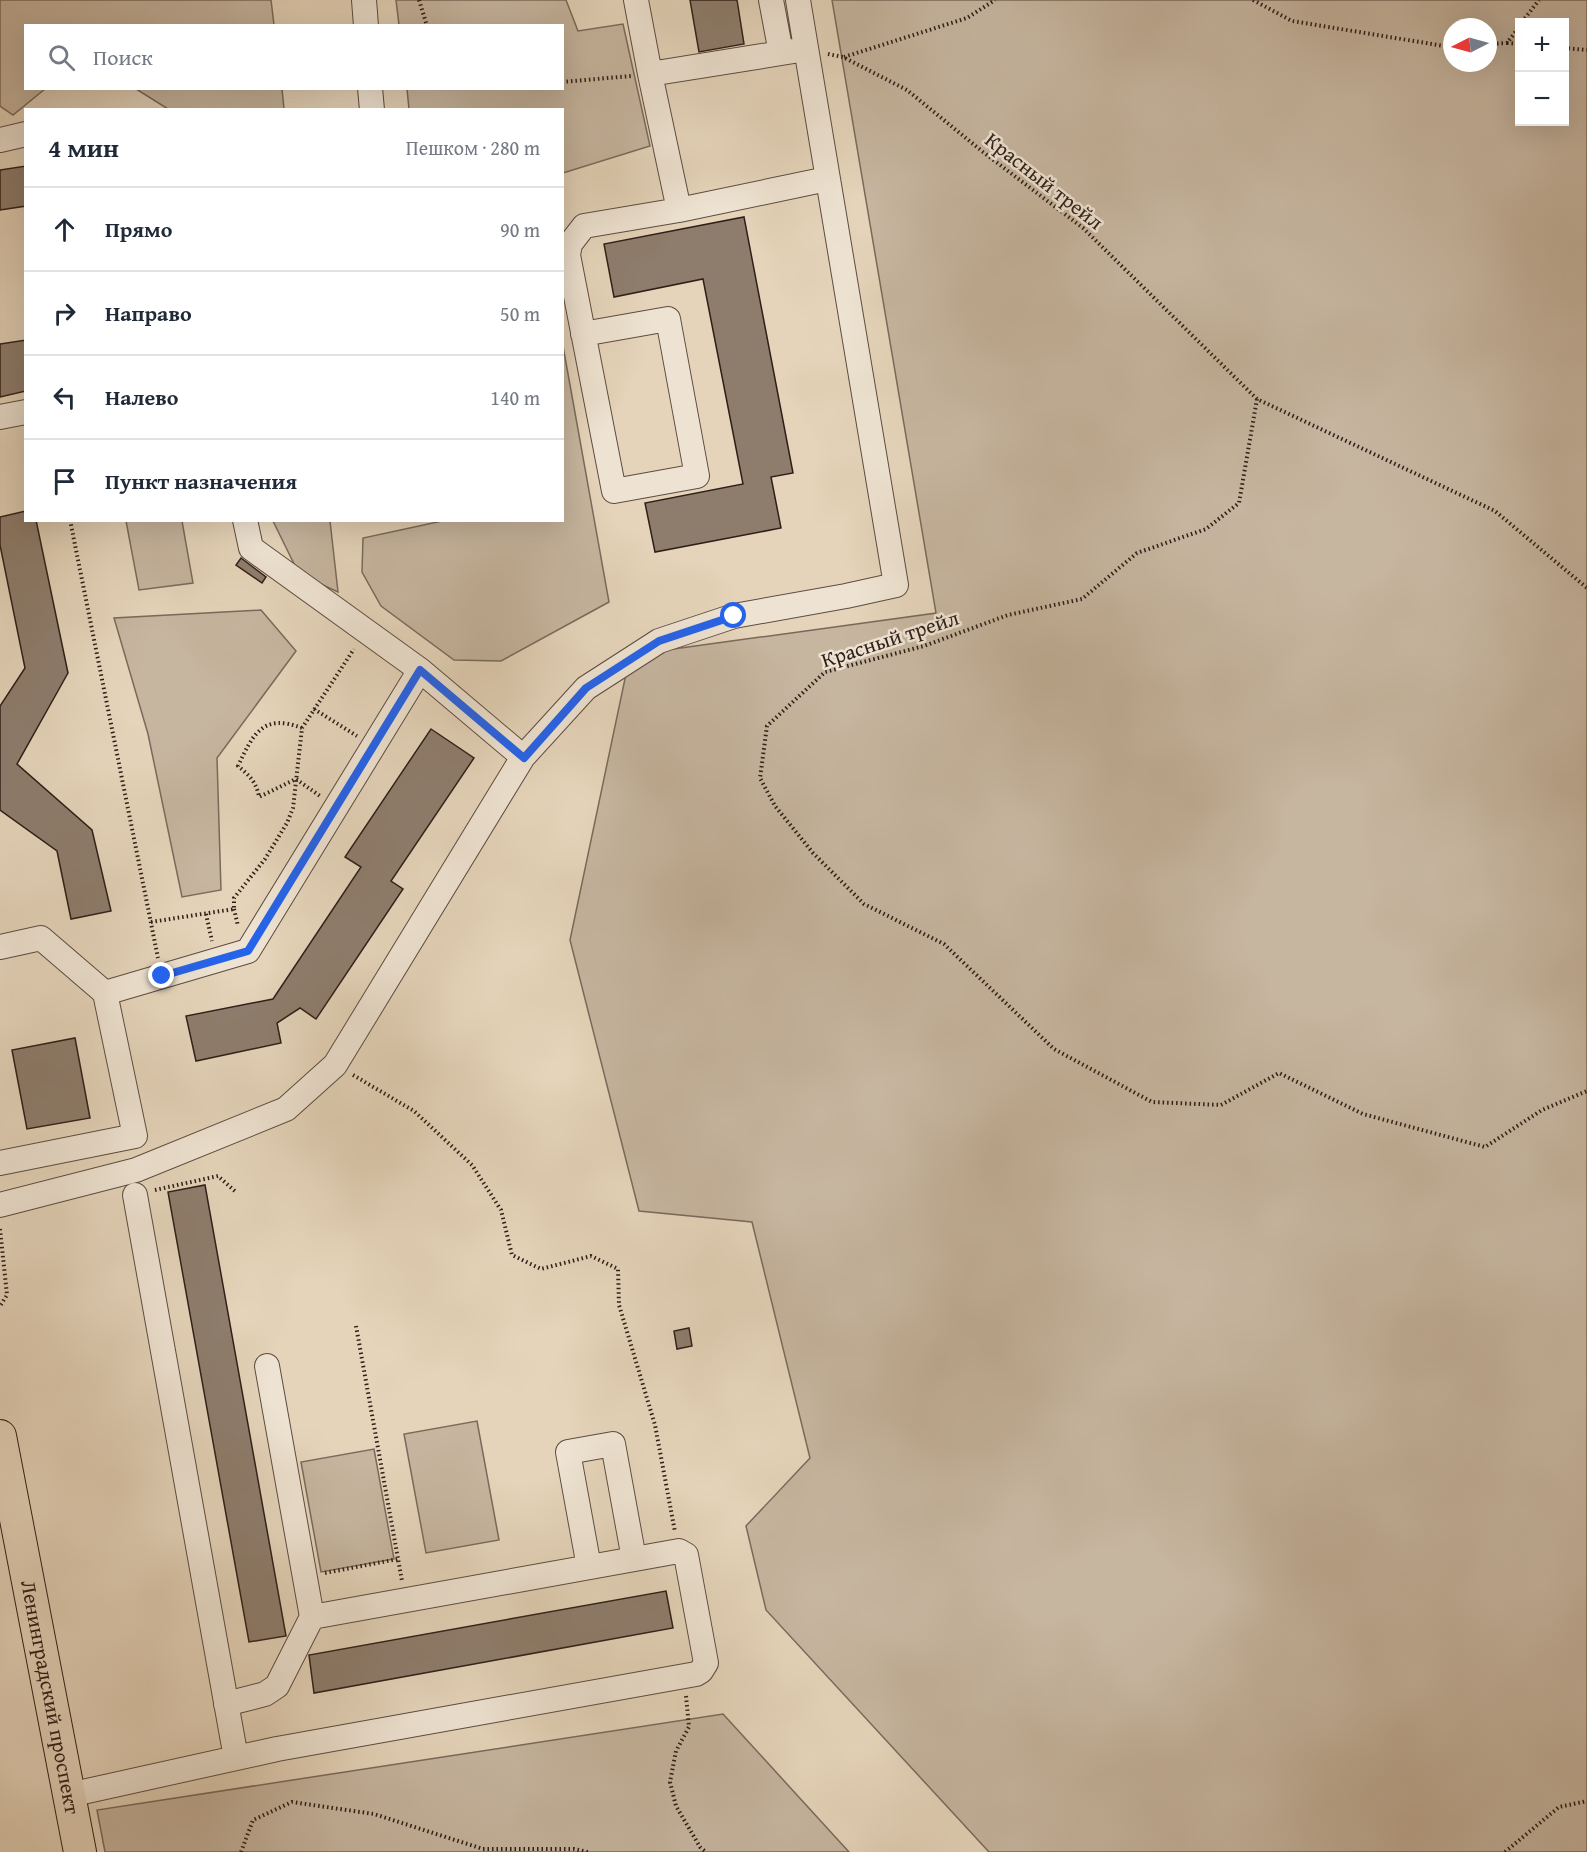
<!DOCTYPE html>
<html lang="ru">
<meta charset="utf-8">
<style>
:root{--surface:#fff;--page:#f6f6f7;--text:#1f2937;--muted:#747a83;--line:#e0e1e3}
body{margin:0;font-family:"Gentium Book Plus",serif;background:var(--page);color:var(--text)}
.controls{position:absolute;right:18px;top:18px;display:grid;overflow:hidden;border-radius:0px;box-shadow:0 6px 24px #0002}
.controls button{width:54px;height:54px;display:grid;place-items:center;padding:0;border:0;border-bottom:2px solid var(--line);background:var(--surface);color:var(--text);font:30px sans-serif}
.compass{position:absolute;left:1443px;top:18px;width:54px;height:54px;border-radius:50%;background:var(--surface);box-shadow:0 6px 24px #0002;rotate:264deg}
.stop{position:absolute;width:18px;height:18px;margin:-14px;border:4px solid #2563eb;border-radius:50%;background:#fff}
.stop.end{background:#2563eb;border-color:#fff;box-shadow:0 2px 6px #0008}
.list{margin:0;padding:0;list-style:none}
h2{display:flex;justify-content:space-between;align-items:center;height:78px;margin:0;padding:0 24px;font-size:26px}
h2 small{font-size:20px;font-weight:400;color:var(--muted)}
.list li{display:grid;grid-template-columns:39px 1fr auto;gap:18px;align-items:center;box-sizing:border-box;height:84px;padding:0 24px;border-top:2px solid var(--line)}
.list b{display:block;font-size:22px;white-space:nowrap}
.list em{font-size:20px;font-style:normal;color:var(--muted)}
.icon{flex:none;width:33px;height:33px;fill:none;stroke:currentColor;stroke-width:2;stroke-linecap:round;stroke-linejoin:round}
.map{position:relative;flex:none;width:1587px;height:1852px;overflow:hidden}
.search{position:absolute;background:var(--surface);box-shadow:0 6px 24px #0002;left:24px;top:24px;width:540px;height:66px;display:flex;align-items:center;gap:15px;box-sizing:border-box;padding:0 21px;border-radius:0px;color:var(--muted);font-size:22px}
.panel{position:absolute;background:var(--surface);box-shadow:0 6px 24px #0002;left:24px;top:108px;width:540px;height:414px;border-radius:0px}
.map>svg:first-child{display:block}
.green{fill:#c6b59f;stroke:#7a6a5c;stroke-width:1.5;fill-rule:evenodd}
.building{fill:#8e7d6d;stroke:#2f1f19;stroke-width:1.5}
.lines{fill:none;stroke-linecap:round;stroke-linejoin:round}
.minor-casing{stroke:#5c4c41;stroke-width:26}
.major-casing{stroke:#2f1f19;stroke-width:34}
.path{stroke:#2f1f19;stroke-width:4;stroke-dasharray:1.5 3;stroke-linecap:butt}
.minor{stroke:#eee3d2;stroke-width:24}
.major{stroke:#e5d4ba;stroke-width:32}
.route{stroke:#2563eb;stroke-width:8}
.labels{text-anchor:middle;stroke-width:5;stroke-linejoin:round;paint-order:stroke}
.street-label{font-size:21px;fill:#2f1f19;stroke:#eee3d2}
</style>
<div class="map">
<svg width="1587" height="1852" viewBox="0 0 1587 1852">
<rect width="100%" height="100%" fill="#e5d4ba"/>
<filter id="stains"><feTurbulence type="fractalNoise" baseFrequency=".00333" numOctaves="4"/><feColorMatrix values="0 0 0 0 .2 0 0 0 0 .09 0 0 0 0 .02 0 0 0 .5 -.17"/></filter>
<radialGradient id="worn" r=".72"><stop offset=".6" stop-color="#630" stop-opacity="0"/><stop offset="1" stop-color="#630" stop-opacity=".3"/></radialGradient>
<!-- green -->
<path class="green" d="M0,0H271L274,25L26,26V88L45,89L13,115L0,106Z
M396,0H566L578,31L623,24L650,146L563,173L562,110L409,109L407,89L562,88V26L399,25Z
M832,0H1587V1852H989L766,1610L746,1526L810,1458L752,1222L639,1211L570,940L630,655L936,613ZM1520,22H1564V122H1520ZM1452,27H1488V63H1452Z
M136,89H282L284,109H168Z
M563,346L609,602L501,661L454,660L381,606L362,572L363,538L442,521L562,520Z
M126,521H182L193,583L139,590Z
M273,521H330L338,592L299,574Z
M261,610L296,651L217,758L221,890L182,897L148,734L114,618Z
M477,1421L499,1540L426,1553L404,1434Z
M374,1449L394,1559L321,1572L301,1462Z
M723,1714L849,1852H105L97,1810Z"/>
<!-- building -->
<path class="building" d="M690,0H737L744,44L699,52Z
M26,166V206L0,210V170Z
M744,217L793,473L771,477L781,528L655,552L645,503L743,484L703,279L614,297L604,244Z
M26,340V391L0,397V344Z
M26,511V520H36L68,673L17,764L92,830L111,911L71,919L57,851L0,810V706L25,668L0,545V517Z
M241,558L266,577L262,583L236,565Z
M431,729L474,758L391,881L403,889L316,1019L300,1008L277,1023L281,1043L196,1061L186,1016L273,999L361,867L345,857Z
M75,1038L90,1118L27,1129L12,1050Z
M205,1185L286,1636L249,1642L168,1192Z
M689,1328L692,1346L677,1349L674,1331Z
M666,1591L673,1628L314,1693L309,1655Z"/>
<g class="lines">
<defs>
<path id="minor" d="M364,0L366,26
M771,0L781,53
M650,74L806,49
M370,88L372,110
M0,140L26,134
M679,210L827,179
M583,334L668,319L697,476L614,491L568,255L570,244L584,226L679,210L650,74L636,0
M0,417L26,412
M523,757L586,688L659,641L734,616L846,596L896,585L798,0
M0,947L41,938L105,993L248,951L420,670L251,548L245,520
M0,1163L135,1136L105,993
M135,1195L236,1758
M0,1205L136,1170L286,1109L335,1065L523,757L420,670
M589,1567L568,1452L613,1444L634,1559
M226,1704L265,1694L277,1686L312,1617L267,1366
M69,1795L277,1749L696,1674L701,1671L706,1663L686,1555L679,1551L312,1617"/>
<g id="major">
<path id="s1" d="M0,1436L80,1852"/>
</g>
</defs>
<!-- minor casing -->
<use href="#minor" class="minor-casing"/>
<!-- major casing -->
<use href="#major" class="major-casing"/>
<!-- path -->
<path class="path" d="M419,0L427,26
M1253,0L1292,21L1444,46L1452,45
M1522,22L1539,0
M1507,43L1520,44
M1488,44L1507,43L1520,26
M1564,48L1587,50
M828,54L843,57L907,90L983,152L1083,228L1257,399L1495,511L1587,588
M844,57L967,18L995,0
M562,82L631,76
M1257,399L1239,503L1206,529L1137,553L1082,599L1008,615L924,646L825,672L767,726L760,778L775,806L813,853L864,904L944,944L1054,1049L1152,1102L1221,1105L1279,1073L1363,1114L1485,1147L1542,1110L1587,1091
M70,520L158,958
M314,709L357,736
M302,728C263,713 253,734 238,766C249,775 257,783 259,797L296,779L320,796
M234,909L238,926
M206,914L212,941
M151,922L234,909V898L265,859L287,823L293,808L302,728L354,649
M353,1075L414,1111L472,1165L501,1210L512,1255L541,1269L591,1256L618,1269L619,1305L655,1425L675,1532
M155,1190L218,1176L236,1192
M0,1229L7,1295L0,1306
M356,1326L402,1581
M325,1573L398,1559
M686,1696L689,1727L676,1751L670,1782L676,1806L700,1847L706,1852
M241,1852L253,1820L292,1802L374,1814L483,1849H574L588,1852
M1505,1852L1559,1807L1587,1801"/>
<!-- minor -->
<use href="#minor" class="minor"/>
<!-- major -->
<use href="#major" class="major"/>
</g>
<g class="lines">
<!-- route -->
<path class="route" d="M162,976L248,951L420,670L524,758L586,688L659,641L734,616"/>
</g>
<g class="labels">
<!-- street labels -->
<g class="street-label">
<text transform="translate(1044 181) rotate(38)" y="7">Красный трейл</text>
<text transform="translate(890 639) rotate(-18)" y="7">Красный трейл</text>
<text dy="7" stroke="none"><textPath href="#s1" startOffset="266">Ленинградский проспект</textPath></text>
</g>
</g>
<rect width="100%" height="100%" filter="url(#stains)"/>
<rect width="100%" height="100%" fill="url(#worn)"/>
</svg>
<div class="controls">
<button>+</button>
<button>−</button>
</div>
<svg class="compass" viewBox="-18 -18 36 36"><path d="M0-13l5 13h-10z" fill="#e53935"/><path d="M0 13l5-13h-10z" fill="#747a83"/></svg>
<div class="stop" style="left:734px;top:616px"></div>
<div class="stop end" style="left:162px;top:976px"></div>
<div class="search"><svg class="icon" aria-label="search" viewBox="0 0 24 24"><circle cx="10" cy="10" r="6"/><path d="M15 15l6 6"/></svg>Поиск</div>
<section class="panel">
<h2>4 мин<small>Пешком · 280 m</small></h2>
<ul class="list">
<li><svg class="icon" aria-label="ahead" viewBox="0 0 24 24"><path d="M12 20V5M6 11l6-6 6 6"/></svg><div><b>Прямо</b></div><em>90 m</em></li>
<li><svg class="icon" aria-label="right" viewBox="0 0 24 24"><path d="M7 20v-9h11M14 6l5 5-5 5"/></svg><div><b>Направо</b></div><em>50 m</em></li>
<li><svg class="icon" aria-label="left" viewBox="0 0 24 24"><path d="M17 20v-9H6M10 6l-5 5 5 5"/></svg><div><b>Налево</b></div><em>140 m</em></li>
<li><svg class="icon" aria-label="arrive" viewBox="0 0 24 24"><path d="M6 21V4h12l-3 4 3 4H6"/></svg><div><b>Пункт назначения</b></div></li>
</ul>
</section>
</div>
